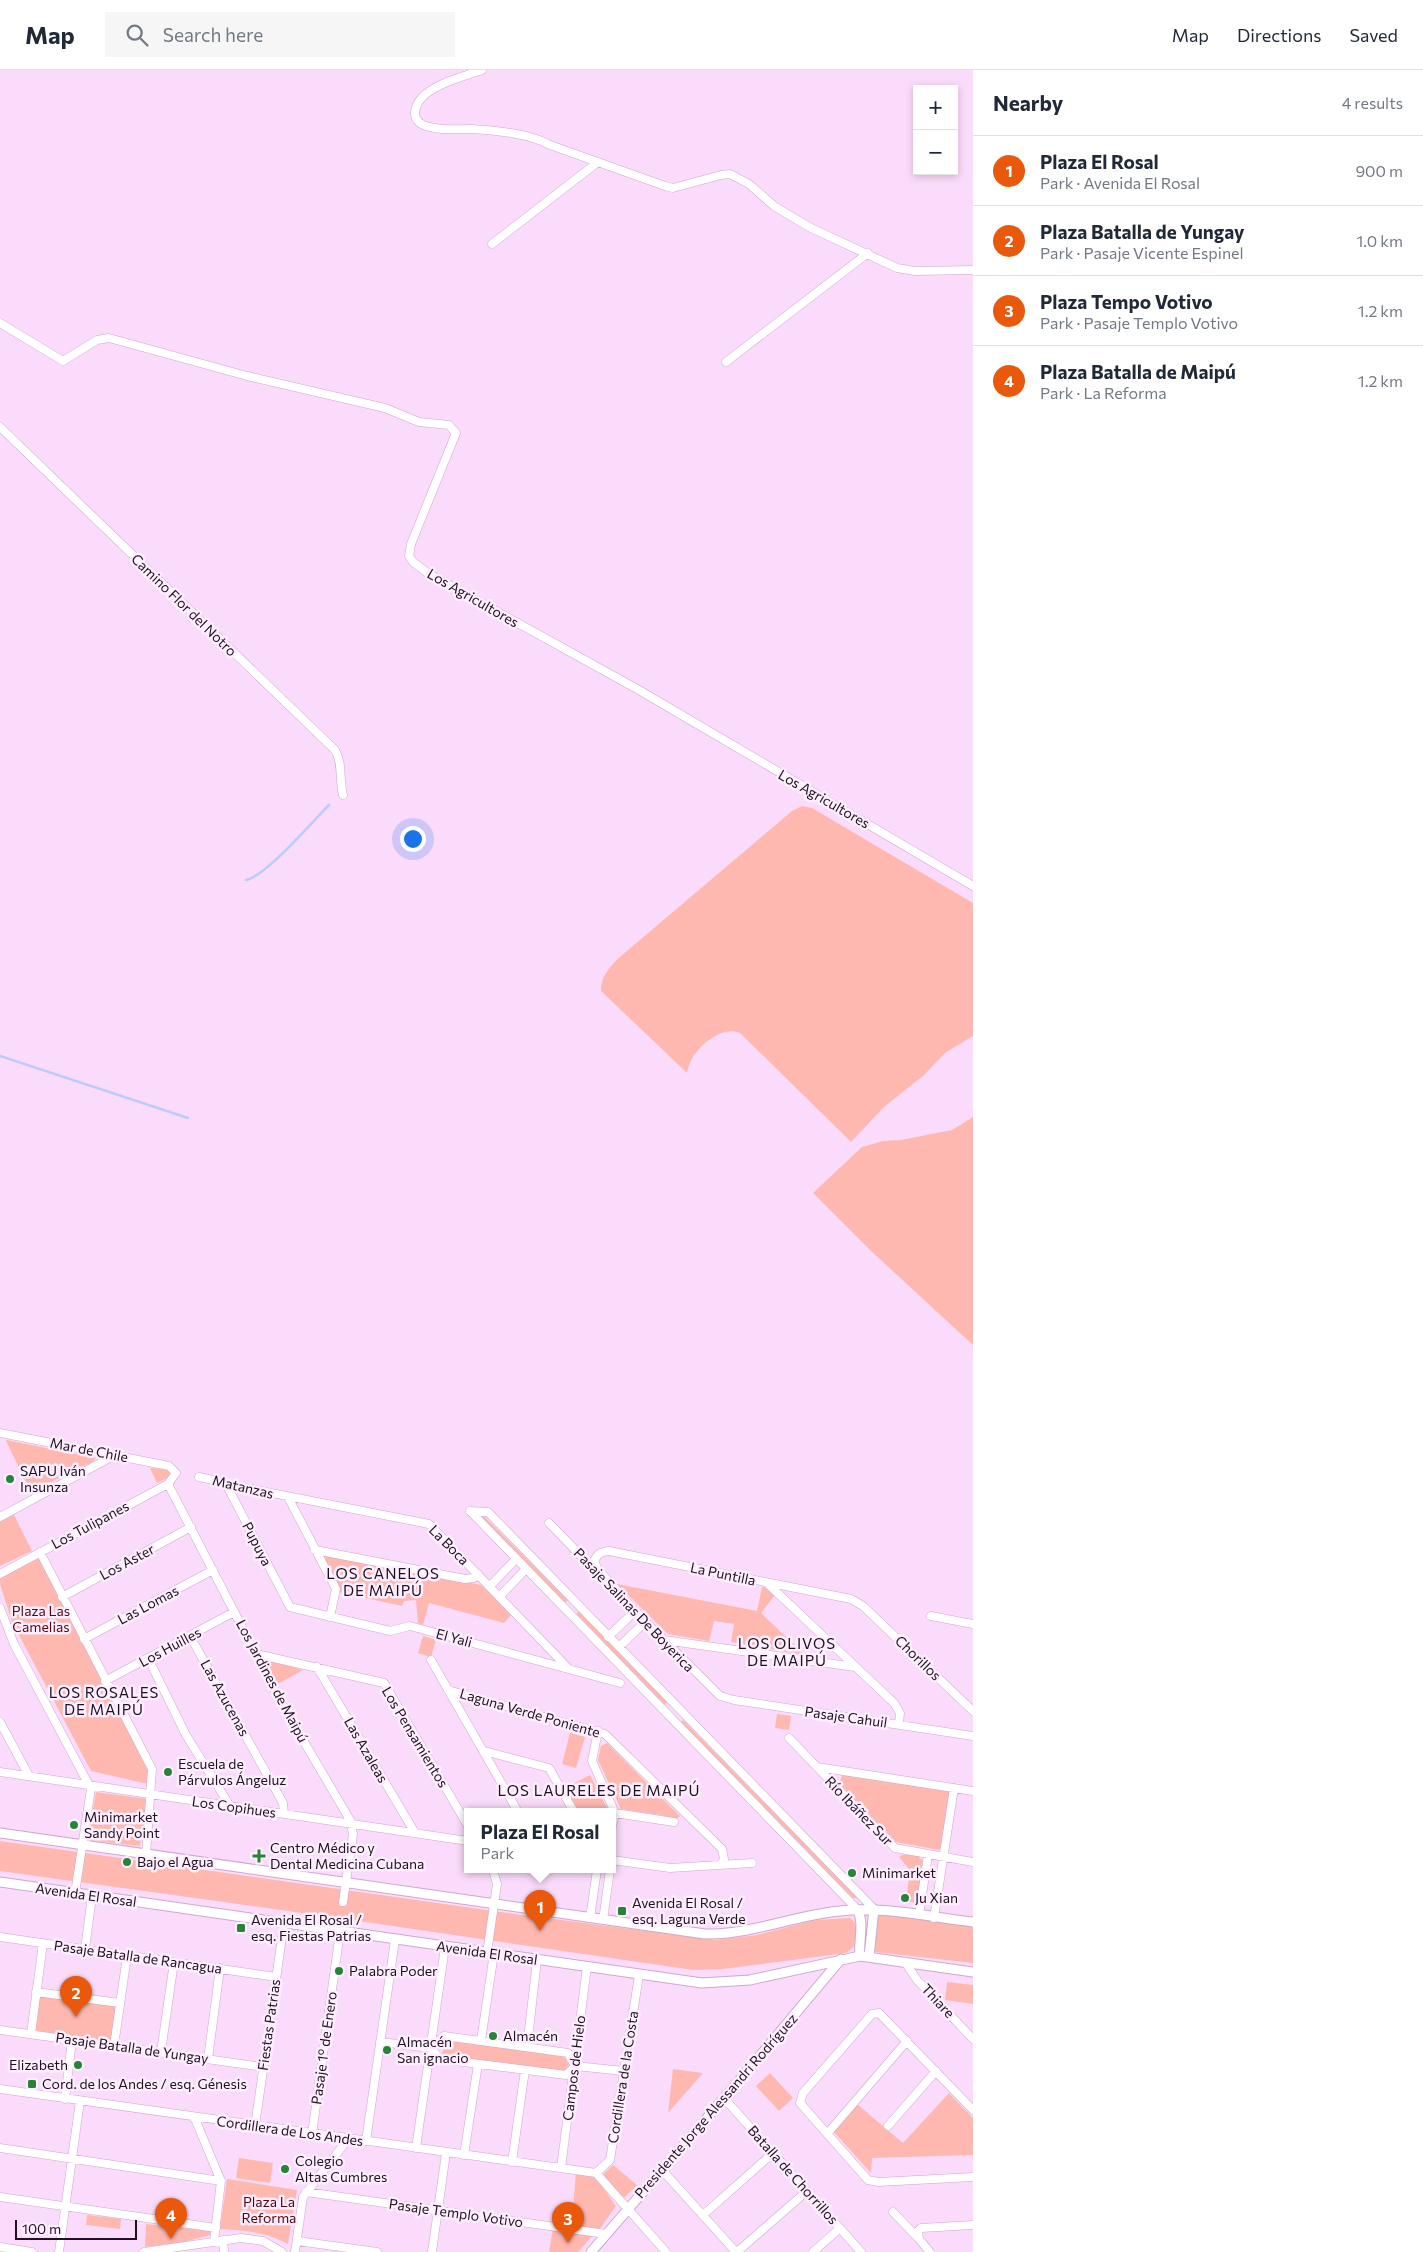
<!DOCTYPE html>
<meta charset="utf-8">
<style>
:root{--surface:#fff;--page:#f6f6f7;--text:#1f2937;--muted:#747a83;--line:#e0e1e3;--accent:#ea580c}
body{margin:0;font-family:Commissioner,sans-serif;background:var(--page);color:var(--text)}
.controls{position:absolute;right:15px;top:15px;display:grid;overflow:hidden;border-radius:0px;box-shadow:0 2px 8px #0003}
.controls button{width:45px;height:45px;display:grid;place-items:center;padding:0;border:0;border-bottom:1px solid var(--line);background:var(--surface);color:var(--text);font:25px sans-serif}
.scale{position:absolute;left:15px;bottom:12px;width:122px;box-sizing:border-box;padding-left:5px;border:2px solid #1f1120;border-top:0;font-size:14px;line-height:18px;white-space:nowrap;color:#1f1120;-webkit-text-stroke:4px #fef;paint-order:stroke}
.you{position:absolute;left:412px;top:768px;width:18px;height:18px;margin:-12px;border:4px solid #fff;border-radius:50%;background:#1a73e8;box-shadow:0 0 0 8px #1a73e833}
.badge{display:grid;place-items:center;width:32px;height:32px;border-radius:50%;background:var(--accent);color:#fff;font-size:16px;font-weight:700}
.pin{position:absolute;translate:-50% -41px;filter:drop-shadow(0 1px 2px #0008)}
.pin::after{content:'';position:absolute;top:26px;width:18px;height:15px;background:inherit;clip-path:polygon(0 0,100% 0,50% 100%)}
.popup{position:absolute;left:464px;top:1738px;width:152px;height:65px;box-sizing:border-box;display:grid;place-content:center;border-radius:0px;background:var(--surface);filter:drop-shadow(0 1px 4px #0005);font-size:16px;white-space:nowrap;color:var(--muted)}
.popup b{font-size:19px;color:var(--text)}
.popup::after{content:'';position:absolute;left:50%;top:100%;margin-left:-10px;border:10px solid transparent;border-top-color:var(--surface)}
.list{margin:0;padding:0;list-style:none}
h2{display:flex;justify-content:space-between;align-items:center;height:65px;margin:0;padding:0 20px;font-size:21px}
h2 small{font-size:16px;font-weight:400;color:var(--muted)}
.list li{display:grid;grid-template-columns:32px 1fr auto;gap:15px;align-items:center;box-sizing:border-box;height:70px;padding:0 20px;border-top:1px solid var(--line)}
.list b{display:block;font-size:19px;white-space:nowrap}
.list p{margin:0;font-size:16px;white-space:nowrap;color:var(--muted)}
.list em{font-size:16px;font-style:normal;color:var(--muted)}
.icon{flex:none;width:28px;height:28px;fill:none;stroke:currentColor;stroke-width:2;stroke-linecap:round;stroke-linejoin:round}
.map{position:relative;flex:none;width:973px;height:2182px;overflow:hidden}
header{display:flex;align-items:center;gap:30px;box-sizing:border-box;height:70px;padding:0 25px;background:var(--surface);border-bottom:1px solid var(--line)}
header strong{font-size:24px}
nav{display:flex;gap:28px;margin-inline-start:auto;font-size:18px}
.search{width:350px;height:45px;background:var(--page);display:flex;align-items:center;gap:12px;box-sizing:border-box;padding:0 18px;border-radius:0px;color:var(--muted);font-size:19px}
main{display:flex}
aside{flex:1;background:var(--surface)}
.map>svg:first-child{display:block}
.green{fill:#ffb8b0}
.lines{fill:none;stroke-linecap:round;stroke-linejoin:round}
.stream{stroke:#bacdf8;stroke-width:2.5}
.minor-casing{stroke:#cea7ce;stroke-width:9}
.tertiary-casing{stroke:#cea7ce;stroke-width:11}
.minor{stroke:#fff;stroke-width:8}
.tertiary{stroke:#fff;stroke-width:9}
.poi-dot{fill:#258435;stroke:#fef;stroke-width:2}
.labels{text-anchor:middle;stroke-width:5;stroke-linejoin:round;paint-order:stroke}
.street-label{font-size:14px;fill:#1f1120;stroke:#fef}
.poi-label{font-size:14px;fill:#1f1120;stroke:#fef;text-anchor:start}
.park-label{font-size:14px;fill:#59070a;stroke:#fef}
.neighbourhood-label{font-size:15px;letter-spacing:1px;fill:#1f1120;stroke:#fef}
</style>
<header>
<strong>Map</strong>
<div class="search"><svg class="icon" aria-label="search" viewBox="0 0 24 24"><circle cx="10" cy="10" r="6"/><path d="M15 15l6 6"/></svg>Search here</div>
<nav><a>Map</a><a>Directions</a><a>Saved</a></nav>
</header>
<main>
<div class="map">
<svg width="973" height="2182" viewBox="0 0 973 2182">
<rect width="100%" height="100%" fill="#fbdbfb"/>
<!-- green -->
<path class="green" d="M802,736L812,738L973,833V966L945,983L923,1006L884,1037L851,1072L740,963C723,956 702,973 693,987C690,991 688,998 687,1003L601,921C600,907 611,895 621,886L792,741Z
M973,1047V1275L871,1181L813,1123L862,1077L883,1071L901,1070L952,1060Z
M6,1371V1370L96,1388L92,1392L31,1422Z
M150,1398L169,1399L171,1403L169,1407L157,1413Z
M14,1445L32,1481L0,1496V1452Z
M481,1447H485L568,1530L565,1533Z
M330,1485L481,1515L512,1544L504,1553L429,1533L423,1555L418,1553L416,1530L404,1531L402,1536L338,1522L324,1491L326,1487Z
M39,1486L148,1701V1714L91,1701L12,1552L0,1514V1501Z
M617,1514L757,1541L762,1517L768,1518L775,1525L761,1543L805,1585L731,1572L734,1554L714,1551L709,1571L668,1564Z
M579,1541L667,1632L665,1635L576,1544Z
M423,1566L436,1570L431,1587L418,1583Z
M268,1590L303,1600L278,1614L265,1591Z
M777,1644L791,1646L789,1660L775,1658Z
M683,1650L857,1827L858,1828H853L681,1652Z
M570,1663L585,1667L576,1698L562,1694Z
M607,1673L680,1746L675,1750L667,1748L666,1746L621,1739L598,1690L601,1676Z
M843,1704L950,1719L942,1776L939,1780L896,1772L839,1713Z
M590,1705L609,1742H579L565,1718Z
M96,1722L147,1729L140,1776L88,1770Z
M0,1771L508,1843L715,1870L757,1865L815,1850L850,1848C860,1854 855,1867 854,1877L846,1883L723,1899L693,1900L331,1847L0,1801Z
M902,1785H917L924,1792L917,1833L906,1831L910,1800L899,1787Z
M878,1844L973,1856V1893L875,1882Z
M947,1912L973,1915V1934L945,1930Z
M39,1925L118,1934L113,1967L106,1972L34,1961Z
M445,1970L564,1986L569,1995L564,2001L442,1985Z
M673,1999L703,2003L668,2043Z
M770,2003L793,2028L779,2041L756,2016Z
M949,2023L973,2048V2085L872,2088L871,2103L833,2061L857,2034L903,2073Z
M239,2088L273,2093L270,2113L236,2108Z
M613,2095L637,2115L625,2127L621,2126L602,2105Z
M576,2101L593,2104L616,2136L599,2160L572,2154Z
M227,2109L297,2120L288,2174C262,2161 248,2161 220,2159Z
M87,2145L121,2149L120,2159L86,2155Z
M146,2154L210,2161V2165L184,2172L145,2177Z
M553,2158L594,2164L578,2182H549Z"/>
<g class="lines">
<!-- stream -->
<path class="stream" d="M246,810C265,807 313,751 329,735
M0,986L188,1048"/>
<defs>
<path id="minor" d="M482,0C463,7 416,17 415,43C415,50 420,54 426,56C441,61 457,59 472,59C495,60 531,64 550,75L665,116L673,118L721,105L730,104L749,114L774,136L809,157L897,198L915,201L973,200
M492,174L598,92
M0,253L63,291L97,270L109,268L247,306L385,338L419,352L449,355L456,363L411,474L409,486L413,492L429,504L639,620L973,816
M726,292L868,183
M0,357L335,680C343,693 339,710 343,725
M0,1363L169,1396L176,1403L168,1414L0,1504
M199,1407L222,1412L226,1414L429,1454L568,1598
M168,1414L283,1636L350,1750L353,1764L343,1832
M226,1414L290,1537L390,1561L410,1556L620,1613
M288,1427L336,1519L330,1547
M470,1441L488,1442L874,1839
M470,1441L857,1839
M0,1447L115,1385
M549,1453L589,1494L597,1498L635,1541L720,1626L734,1630L973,1666
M315,1480L465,1509L474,1508L478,1504
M40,1482L152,1699L146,1785
M597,1498L594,1491C598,1483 601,1482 609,1481L851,1529L863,1536L973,1641
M769,1515L894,1633L900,1643L899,1654
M490,1516L516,1489
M500,1526L526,1499
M62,1527L191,1457
M0,1538L14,1574L91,1719L75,1823
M931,1546L973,1554
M190,1566L283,1733L284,1744
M608,1567L635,1541
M84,1569L213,1500
M664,1570L855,1597
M619,1577L646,1551
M256,1584L384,1613L468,1756
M148,1588L186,1665L230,1736
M431,1590L518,1742
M317,1597L415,1763
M105,1611L234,1542
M448,1620L605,1664L722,1779L724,1789L721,1794
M0,1652L29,1706
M598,1661L592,1691L615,1743L612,1756
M789,1668L895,1778L973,1792
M484,1681L549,1698L574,1742
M817,1697L973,1721
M0,1702L468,1771
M615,1743L674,1752
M612,1790L670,1798L752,1793
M919,1845L928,1785
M590,1848L597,1800
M934,1848L954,1718
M603,1850L610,1800
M0,1867L276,1907
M85,1879L92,1826
M487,1883L497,1814L493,1800
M905,1892L917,1910L973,1969
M36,1922L120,1933
M0,1960L263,1997
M31,1964L43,1873
M481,1971L494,1883
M380,1972L431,1978L440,1989L566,2005L575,1996L624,2001
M114,1976L127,1886
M527,1977L537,1890
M431,1978L444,1966L568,1983L575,1996
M161,1982L174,1892
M208,1989L220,1898
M0,2019L596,2103L666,2182
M724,2028L861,2182
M65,2029L72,1970
M973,2040L879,1943L872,1944L803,2023L800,2033L868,2110L878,2112L973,2107
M192,2047L195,2049L221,2111L214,2171
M255,2056L284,1853
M888,2056L936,2001
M312,2064L340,1862
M827,2064L907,1971
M366,2071L395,1870
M0,2078L221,2111
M416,2078L445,1877
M464,2085L478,1994
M512,2092L525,2000
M561,2098L587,1897
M662,2100L736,2182
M596,2103L610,2090L639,1905
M306,2122L606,2164
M0,2127L216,2158
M893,2142L919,2169
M703,2145L773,2083
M223,2170L224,2182
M297,2171L377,2182
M0,2177L32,2182
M59,2182L80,2031
M144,2182L241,2168L263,2171L282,2182
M295,2182L303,2127L348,2069
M432,2182L446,2083
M737,2182L807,2121
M813,2182L840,2158
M930,2182L919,2169L918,2161L921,2158L973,2155"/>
<path id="tertiary" d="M0,1763L705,1864C751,1865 795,1845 840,1841C884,1836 929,1847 973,1852
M0,1812L702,1913L750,1910L860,1886L973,1902
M857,1839C865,1853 858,1871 860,1886
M869,1887L874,1839
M591,2182L744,2005L841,1889"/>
</defs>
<!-- minor casing -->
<use href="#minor" class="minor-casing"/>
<!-- tertiary casing -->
<use href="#tertiary" class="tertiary-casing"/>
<!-- minor -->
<use href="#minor" class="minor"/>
<!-- tertiary -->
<use href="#tertiary" class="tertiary"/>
</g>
<!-- markers -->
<g class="poi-dot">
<circle cx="10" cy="1409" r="5"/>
<circle cx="168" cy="1702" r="5"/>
<circle cx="74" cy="1755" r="5"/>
<path d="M256.5 1778.5h5v5h5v5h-5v5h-5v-5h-5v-5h5z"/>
<circle cx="127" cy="1792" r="5"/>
<circle cx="852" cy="1803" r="5"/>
<circle cx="905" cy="1828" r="5"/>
<rect x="617" y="1836" width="10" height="10" rx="2.5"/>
<rect x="236" y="1853" width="10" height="10" rx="2.5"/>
<circle cx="339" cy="1901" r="5"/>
<circle cx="493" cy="1966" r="5"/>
<circle cx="387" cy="1980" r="5"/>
<circle cx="78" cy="1995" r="5"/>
<rect x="27" y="2009" width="10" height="10" rx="2.5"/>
<circle cx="285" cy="2099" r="5"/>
</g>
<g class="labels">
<!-- street labels -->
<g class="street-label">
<text transform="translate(473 528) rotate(30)" y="5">Los Agricultores</text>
<text transform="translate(184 535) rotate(44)" y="5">Camino Flor del Notro</text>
<text transform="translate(824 729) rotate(30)" y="5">Los Agricultores</text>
<text transform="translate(89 1380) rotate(11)" y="5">Mar de Chile</text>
<text transform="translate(243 1417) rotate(13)" y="5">Matanzas</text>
<text transform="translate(90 1455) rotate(-28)" y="5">Los Tulipanes</text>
<text transform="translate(257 1474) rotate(63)" y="5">Pupuya</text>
<text transform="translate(449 1475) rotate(45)" y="5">La Boca</text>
<text transform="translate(127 1492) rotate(-28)" y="5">Los Aster</text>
<text transform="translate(723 1504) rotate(12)" y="5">La Puntilla</text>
<text transform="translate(148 1535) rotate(-28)" y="5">Las Lomas</text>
<text transform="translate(634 1540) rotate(46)" y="5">Pasaje Salinas De Boyerica</text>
<text transform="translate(454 1568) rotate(15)" y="5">El Yali</text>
<text transform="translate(170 1577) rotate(-28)" y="5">Los Huilles</text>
<text transform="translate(918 1588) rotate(44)" y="5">Chorillos</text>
<text transform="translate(272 1611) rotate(62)" y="5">Los Jardines de Maipú</text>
<text transform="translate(225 1628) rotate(61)" y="5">Las Azucenas</text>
<text transform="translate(530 1643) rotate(16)" y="5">Laguna Verde Poniente</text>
<text transform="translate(846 1647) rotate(8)" y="5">Pasaje Cahuil</text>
<text transform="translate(415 1667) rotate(59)" y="5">Los Pensamientos</text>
<text transform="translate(366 1680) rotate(60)" y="5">Las Azaleas</text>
<text transform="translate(234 1737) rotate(8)" y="5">Los Copihues</text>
<text transform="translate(859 1741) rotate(46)" y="5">Río Ibáñez Sur</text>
<text transform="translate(86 1825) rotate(8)" y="5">Avenida El Rosal</text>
<text transform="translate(487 1883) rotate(8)" y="5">Avenida El Rosal</text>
<text transform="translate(138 1887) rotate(8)" y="5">Pasaje Batalla de Rancagua</text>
<text transform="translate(938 1931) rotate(47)" y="5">Thiare</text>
<text transform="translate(269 1955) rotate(-82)" y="5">Fiestas Patrias</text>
<text transform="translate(132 1978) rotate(8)" y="5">Pasaje Batalla de Yungay</text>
<text transform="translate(324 1978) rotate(-82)" y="5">Pasaje 1º de Enero</text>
<text transform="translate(574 1998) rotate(-83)" y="5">Campos de Hielo</text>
<text transform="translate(623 2007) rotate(-81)" y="5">Cordillera de la Costa</text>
<text transform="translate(716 2036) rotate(-49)" y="5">Presidente Jorge Alessandri Rodríguez</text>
<text transform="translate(290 2061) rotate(8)" y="5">Cordillera de Los Andes</text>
<text transform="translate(793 2105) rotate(48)" y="5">Batalla de Chorrillos</text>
<text transform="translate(456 2143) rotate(8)" y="5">Pasaje Templo Votivo</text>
</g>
<!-- poi labels -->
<g class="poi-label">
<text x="20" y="1406">SAPU Iván<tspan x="20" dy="16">Insunza</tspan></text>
<text x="178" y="1699">Escuela de<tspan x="178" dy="16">Párvulos Ángeluz</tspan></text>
<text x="84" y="1752">Minimarket<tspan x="84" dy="16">Sandy Point</tspan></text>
<text x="270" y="1783">Centro Médico y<tspan x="270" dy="16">Dental Medicina Cubana</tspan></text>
<text x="137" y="1797">Bajo el Agua</text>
<text x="862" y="1808">Minimarket</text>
<text x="915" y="1833">Ju Xian</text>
<text x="632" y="1838">Avenida El Rosal /<tspan x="632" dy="16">esq. Laguna Verde</tspan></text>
<text x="251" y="1855">Avenida El Rosal /<tspan x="251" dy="16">esq. Fiestas Patrias</tspan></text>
<text x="349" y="1906">Palabra Poder</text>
<text x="503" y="1971">Almacén</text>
<text x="397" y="1977">Almacén<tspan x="397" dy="16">San ignacio</tspan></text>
<text x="68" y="2000" text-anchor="end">Elizabeth</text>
<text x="42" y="2019">Cord. de los Andes / esq. Génesis</text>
<text x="295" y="2096">Colegio<tspan x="295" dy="16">Altas Cumbres</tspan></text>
</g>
<!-- park labels -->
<g class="park-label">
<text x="41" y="1546">Plaza Las<tspan x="41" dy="16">Camelias</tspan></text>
<text x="269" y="2137">Plaza La<tspan x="269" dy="16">Reforma</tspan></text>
</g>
<!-- neighbourhood labels -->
<g class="neighbourhood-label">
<text x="383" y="1509">LOS CANELOS<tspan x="383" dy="17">DE MAIPÚ</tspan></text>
<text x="787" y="1579">LOS OLIVOS<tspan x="787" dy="17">DE MAIPÚ</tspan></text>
<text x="104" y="1628">LOS ROSALES<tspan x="104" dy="17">DE MAIPÚ</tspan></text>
<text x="599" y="1726">LOS LAURELES DE MAIPÚ</text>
</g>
</g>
</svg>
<div class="controls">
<button>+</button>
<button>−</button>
</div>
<div class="scale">100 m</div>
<div class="you"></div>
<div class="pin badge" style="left:540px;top:1861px">1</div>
<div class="popup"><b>Plaza El Rosal</b>Park</div>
<div class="pin badge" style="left:76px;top:1947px">2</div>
<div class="pin badge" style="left:568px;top:2173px">3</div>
<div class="pin badge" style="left:171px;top:2169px">4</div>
</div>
<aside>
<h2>Nearby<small>4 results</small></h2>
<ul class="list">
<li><span class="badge">1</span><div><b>Plaza El Rosal</b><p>Park · Avenida El Rosal</p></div><em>900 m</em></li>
<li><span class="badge">2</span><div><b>Plaza Batalla de Yungay</b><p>Park · Pasaje Vicente Espinel</p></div><em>1.0 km</em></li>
<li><span class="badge">3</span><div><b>Plaza Tempo Votivo</b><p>Park · Pasaje Templo Votivo</p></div><em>1.2 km</em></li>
<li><span class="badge">4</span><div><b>Plaza Batalla de Maipú</b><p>Park · La Reforma</p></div><em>1.2 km</em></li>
</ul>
</aside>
</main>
